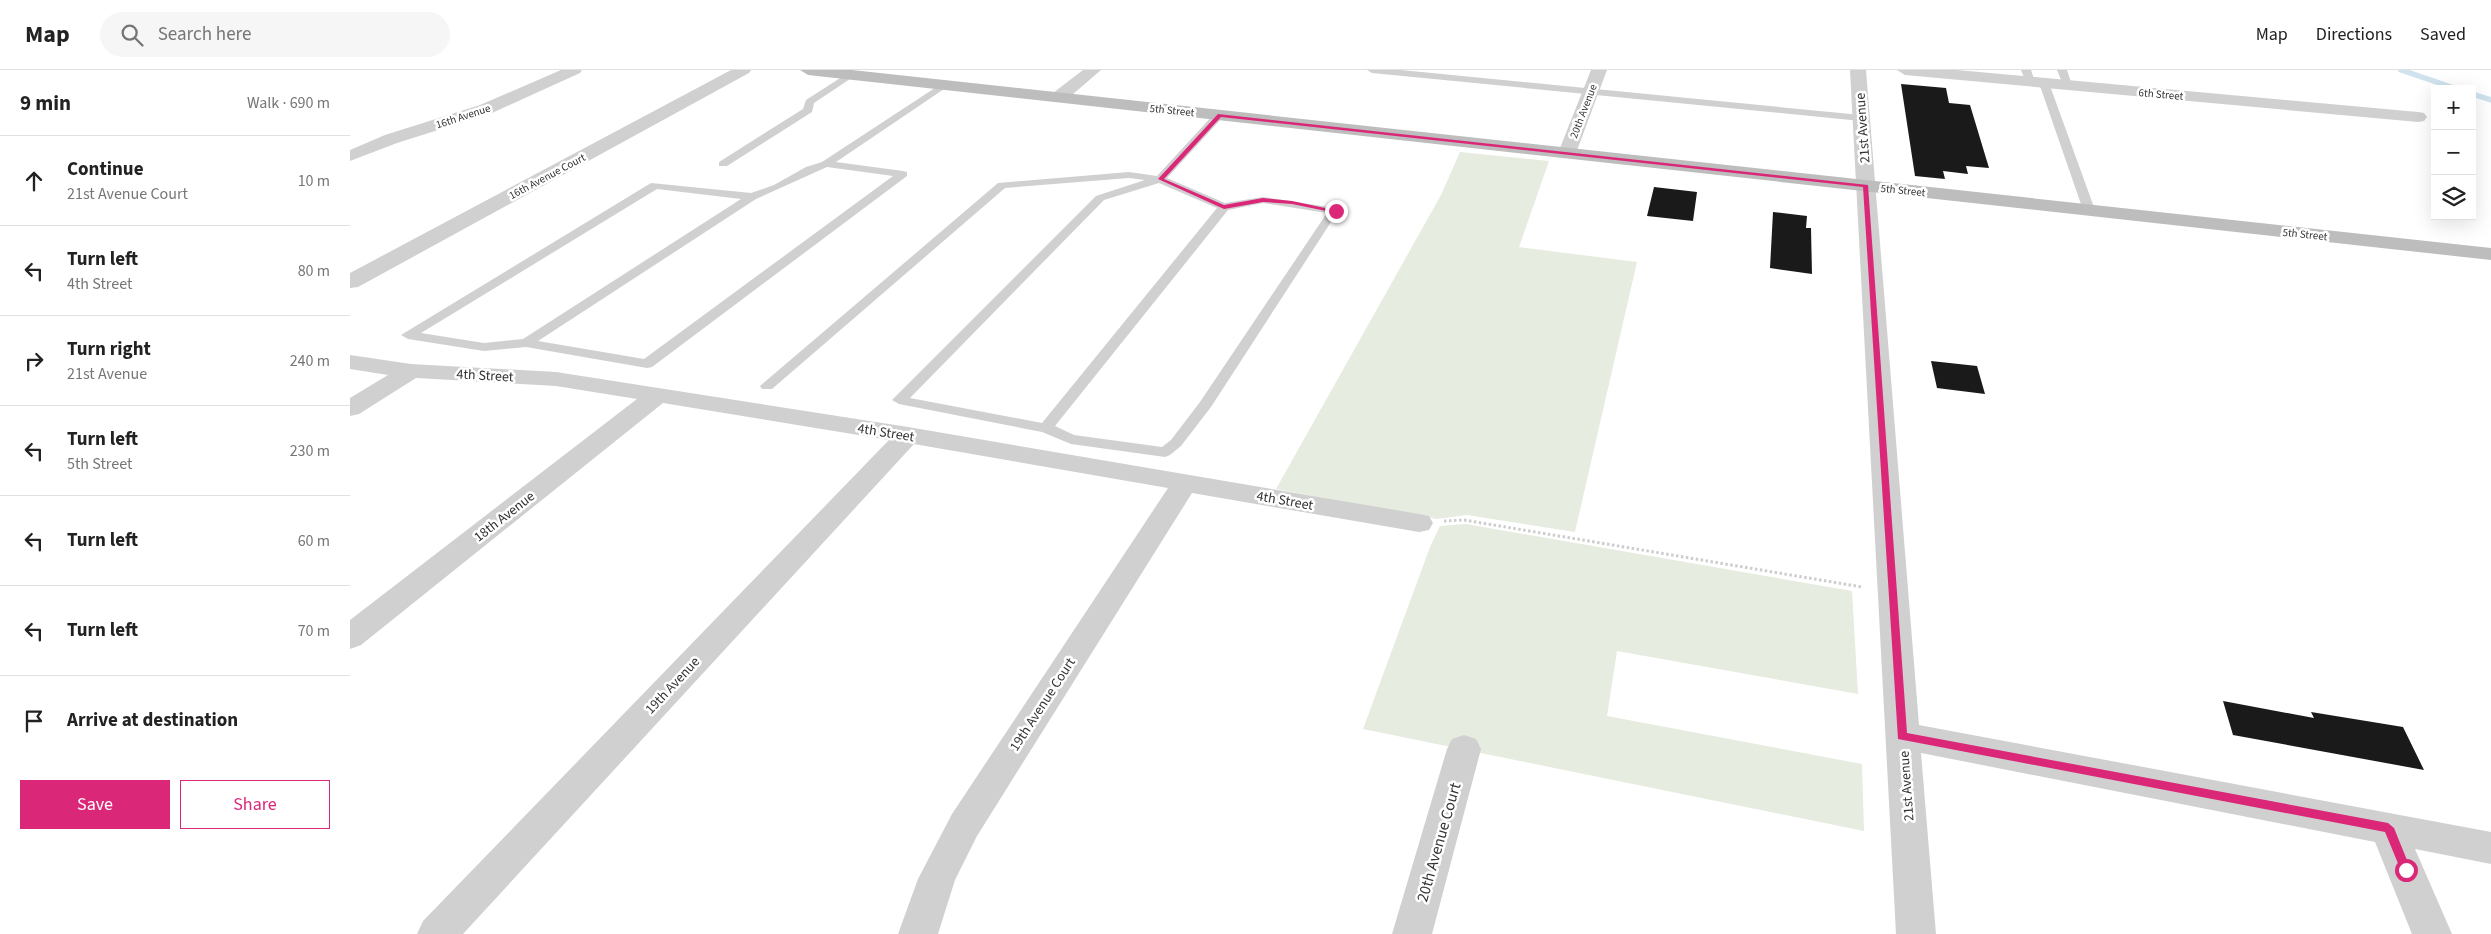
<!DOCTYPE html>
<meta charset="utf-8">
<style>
:root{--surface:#fff;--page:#f6f6f6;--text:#222;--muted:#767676;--line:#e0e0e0;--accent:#db2777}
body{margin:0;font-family:"Source Sans 3",sans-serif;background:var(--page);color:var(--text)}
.controls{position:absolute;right:15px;top:15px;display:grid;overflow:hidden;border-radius:0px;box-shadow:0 5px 20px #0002}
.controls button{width:45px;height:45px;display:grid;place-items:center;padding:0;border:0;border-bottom:1px solid var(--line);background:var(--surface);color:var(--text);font:25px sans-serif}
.stop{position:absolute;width:15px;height:15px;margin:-11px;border:4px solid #db2777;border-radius:50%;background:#fff}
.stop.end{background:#db2777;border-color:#fff;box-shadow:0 1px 5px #0008}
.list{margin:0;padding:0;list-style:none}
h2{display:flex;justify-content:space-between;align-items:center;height:65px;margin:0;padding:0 20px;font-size:21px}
h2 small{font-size:16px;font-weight:400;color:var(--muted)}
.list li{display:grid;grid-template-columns:32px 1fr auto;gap:15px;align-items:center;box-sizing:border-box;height:90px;padding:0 20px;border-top:1px solid var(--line)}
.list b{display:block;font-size:19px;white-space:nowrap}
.list p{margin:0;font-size:16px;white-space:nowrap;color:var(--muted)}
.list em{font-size:16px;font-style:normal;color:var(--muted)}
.actions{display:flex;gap:10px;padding:15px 20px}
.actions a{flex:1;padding:11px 0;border:1px solid var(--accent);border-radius:0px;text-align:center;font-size:18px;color:var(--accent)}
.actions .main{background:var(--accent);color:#fff}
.icon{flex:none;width:28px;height:28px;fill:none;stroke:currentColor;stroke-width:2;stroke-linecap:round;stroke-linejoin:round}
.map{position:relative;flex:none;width:2141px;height:864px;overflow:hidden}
header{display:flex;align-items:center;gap:30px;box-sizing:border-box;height:70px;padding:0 25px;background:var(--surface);border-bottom:1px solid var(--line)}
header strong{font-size:24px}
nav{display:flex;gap:28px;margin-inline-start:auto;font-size:18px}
.search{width:350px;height:45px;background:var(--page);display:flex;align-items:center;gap:12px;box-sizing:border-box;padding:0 18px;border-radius:28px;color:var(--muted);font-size:19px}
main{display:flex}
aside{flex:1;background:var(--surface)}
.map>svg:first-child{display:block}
.green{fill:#e6ecdf}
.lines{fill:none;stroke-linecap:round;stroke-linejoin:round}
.stream{stroke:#cfe2ee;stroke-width:5.5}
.building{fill:#1a1a1a}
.path{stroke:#cdcdcd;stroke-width:3;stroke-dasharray:2.5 2.5;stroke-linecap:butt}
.lane{fill:#d0d0d0;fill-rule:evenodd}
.street{fill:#d0d0d0;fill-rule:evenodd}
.secondary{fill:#bdbdbd;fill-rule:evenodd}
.route{fill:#db2777}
.labels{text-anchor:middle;stroke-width:5;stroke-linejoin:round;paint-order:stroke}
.far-street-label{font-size:11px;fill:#333;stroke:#fff}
.street-label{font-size:14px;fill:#333;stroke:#fff}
.near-street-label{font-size:16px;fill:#333;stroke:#fff}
</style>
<header>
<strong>Map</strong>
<div class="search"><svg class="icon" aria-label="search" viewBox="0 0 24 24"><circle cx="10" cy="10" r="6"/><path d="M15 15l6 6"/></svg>Search here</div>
<nav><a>Map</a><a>Directions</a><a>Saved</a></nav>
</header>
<main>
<aside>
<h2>9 min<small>Walk · 690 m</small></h2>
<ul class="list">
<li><svg class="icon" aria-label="ahead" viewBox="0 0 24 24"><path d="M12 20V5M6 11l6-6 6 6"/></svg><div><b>Continue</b><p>21st Avenue Court</p></div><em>10 m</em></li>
<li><svg class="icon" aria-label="left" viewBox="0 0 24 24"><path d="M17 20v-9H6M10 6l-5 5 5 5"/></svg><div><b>Turn left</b><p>4th Street</p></div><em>80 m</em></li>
<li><svg class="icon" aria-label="right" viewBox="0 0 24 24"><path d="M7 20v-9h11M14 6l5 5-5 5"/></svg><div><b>Turn right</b><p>21st Avenue</p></div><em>240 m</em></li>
<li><svg class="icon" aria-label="left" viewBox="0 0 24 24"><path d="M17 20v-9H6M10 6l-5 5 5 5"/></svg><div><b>Turn left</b><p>5th Street</p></div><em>230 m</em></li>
<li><svg class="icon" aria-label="left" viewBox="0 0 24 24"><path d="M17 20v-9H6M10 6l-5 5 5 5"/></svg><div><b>Turn left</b></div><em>60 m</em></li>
<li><svg class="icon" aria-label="left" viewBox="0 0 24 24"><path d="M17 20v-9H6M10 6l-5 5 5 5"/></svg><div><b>Turn left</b></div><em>70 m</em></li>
<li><svg class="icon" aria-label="arrive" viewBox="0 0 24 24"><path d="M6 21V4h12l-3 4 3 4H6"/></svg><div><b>Arrive at destination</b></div></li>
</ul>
<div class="actions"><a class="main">Save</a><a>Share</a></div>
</aside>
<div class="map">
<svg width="2141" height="864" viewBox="0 0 2141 864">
<rect width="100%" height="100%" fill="#fff"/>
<!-- green -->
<path class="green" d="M1110,82L1199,91L1169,177L1287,192L1225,462L1117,445L1087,449L926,419L1091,125Z
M1116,454L1502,521L1508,624L1267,581L1257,646L1512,694L1514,761L1013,659L1080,477L1090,456Z"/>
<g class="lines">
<!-- stream -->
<path class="stream" d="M2051,0L2107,19
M2122,24L2141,30"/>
</g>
<!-- building -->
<path class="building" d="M1551,14L1596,18L1599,33L1620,35L1639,98L1616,96L1618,104L1593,101L1595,109L1565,106Z
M1304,117L1347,122L1343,151L1297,146Z
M1423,142L1457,146L1456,158H1461L1462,204L1420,198Z
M1581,291L1627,296L1635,324L1587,318Z
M1873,631L1964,648L1961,642L2053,657L2074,700L1883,665Z"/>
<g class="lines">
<!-- path -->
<path class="path" d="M1094,451L1114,450L1512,517"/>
<!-- lane -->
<path class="lane" d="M1017,0H1051L1511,45L1516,48L1511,51L1022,3Z
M1671,0H1681L1685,12L1683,14H1677Z
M1707,0H1717L1722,15L1720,17H1714Z
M498,3L506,5L464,33L462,42L377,96H369V92L453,39L456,30Z
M1694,10L1699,13L1745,140L1743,142L1739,143L1733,140L1689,13Z
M594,12L599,15L597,17L486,92L553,101L557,102V106L302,297L297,298L176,277L134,281L58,269L51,265L301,113L401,123L424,115L456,97L472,92ZM477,97L543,106L294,289L188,271L406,129ZM307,119L391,129L173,269L134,273L71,263Z
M869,42L874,45L873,47L817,108L875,133L913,127L986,138L992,141L981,152L861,337L831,376L820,385L815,387L721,374L692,362L549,334L542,330L746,126L795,110L779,108L655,118L422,319H412L410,316L648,113L779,102L807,106L865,43ZM809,113L867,138L692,353L560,328L754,130ZM913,133L977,143L850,332L821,370L812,377L724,365L705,356L878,140Z"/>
<!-- street -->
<path class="street" d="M211,0H232L230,3L142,43L47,73L0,91V80L35,65L130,35Z
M381,0H401L399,3L8,217L0,218V203Z
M733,0H751L715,31H703L701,27L703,23Z
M1241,0H1257L1226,83L1223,87H1211L1208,83Z
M1500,0H1516L1569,655L2141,762V794L2065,779L2102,864H2062L2025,772L1571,683L1586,864H1546Z
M1547,0H1607L2068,42L2074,43L2077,47L2074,51L2068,52L1555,5Z
M0,285L61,294L206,302L558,357L1069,444L1079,446L1083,453L1079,460L1069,462L842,423L627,766L605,810L588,864H548L568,809L602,744L818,418L564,374L113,864H67L73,851L539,370L313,333L11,575L0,579V550L287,329L206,316L66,308L9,344L0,346V328L38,305L0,299Z
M1114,665L1126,669L1131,679L1082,864H1042L1097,679L1102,669Z"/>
<!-- secondary -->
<path class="secondary" d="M450,0H502L2141,178V190L458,5Z"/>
</g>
<!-- route -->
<path class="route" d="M868,44L1518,115L1557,663L2038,753L2044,758L2061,800L2059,803H2052L2035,762L1548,669L1513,117L871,47L814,109L874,135L913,128L942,131L989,141L986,143L942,134L913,132L874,139L808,109Z"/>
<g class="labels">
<!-- far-street labels -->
<g class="far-street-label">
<text transform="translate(1811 24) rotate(5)" y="4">6th Street</text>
<text transform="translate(822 40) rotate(6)" y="4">5th Street</text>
<text transform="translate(1233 41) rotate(-69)" y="4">20th Avenue</text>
<text transform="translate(113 46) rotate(-18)" y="4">16th Avenue</text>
<text transform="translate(197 106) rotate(-28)" y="4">16th Avenue Court</text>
<text transform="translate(1553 120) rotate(6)" y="4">5th Street</text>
<text transform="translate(1955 164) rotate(6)" y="4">5th Street</text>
</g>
<!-- street labels -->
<g class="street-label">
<text transform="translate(1512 58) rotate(-94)" y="5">21st Avenue</text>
<text transform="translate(135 305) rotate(3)" y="5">4th Street</text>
<text transform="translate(536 362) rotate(9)" y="5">4th Street</text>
<text transform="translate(935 430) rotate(10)" y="5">4th Street</text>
<text transform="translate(154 446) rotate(-38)" y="5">18th Avenue</text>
<text transform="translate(322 615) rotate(-47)" y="5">19th Avenue</text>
<text transform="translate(692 634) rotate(-57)" y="5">19th Avenue Court</text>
<text transform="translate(1556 716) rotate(-94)" y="5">21st Avenue</text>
</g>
<!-- near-street labels -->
<g class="near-street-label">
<text transform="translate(1088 772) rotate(-74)" y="6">20th Avenue Court</text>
</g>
</g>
</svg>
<div class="controls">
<button>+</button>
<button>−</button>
<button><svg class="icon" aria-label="layers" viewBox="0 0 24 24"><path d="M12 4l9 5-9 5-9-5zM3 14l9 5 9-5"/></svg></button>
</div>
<div class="stop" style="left:2056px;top:800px"></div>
<div class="stop end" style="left:986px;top:141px"></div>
</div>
</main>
